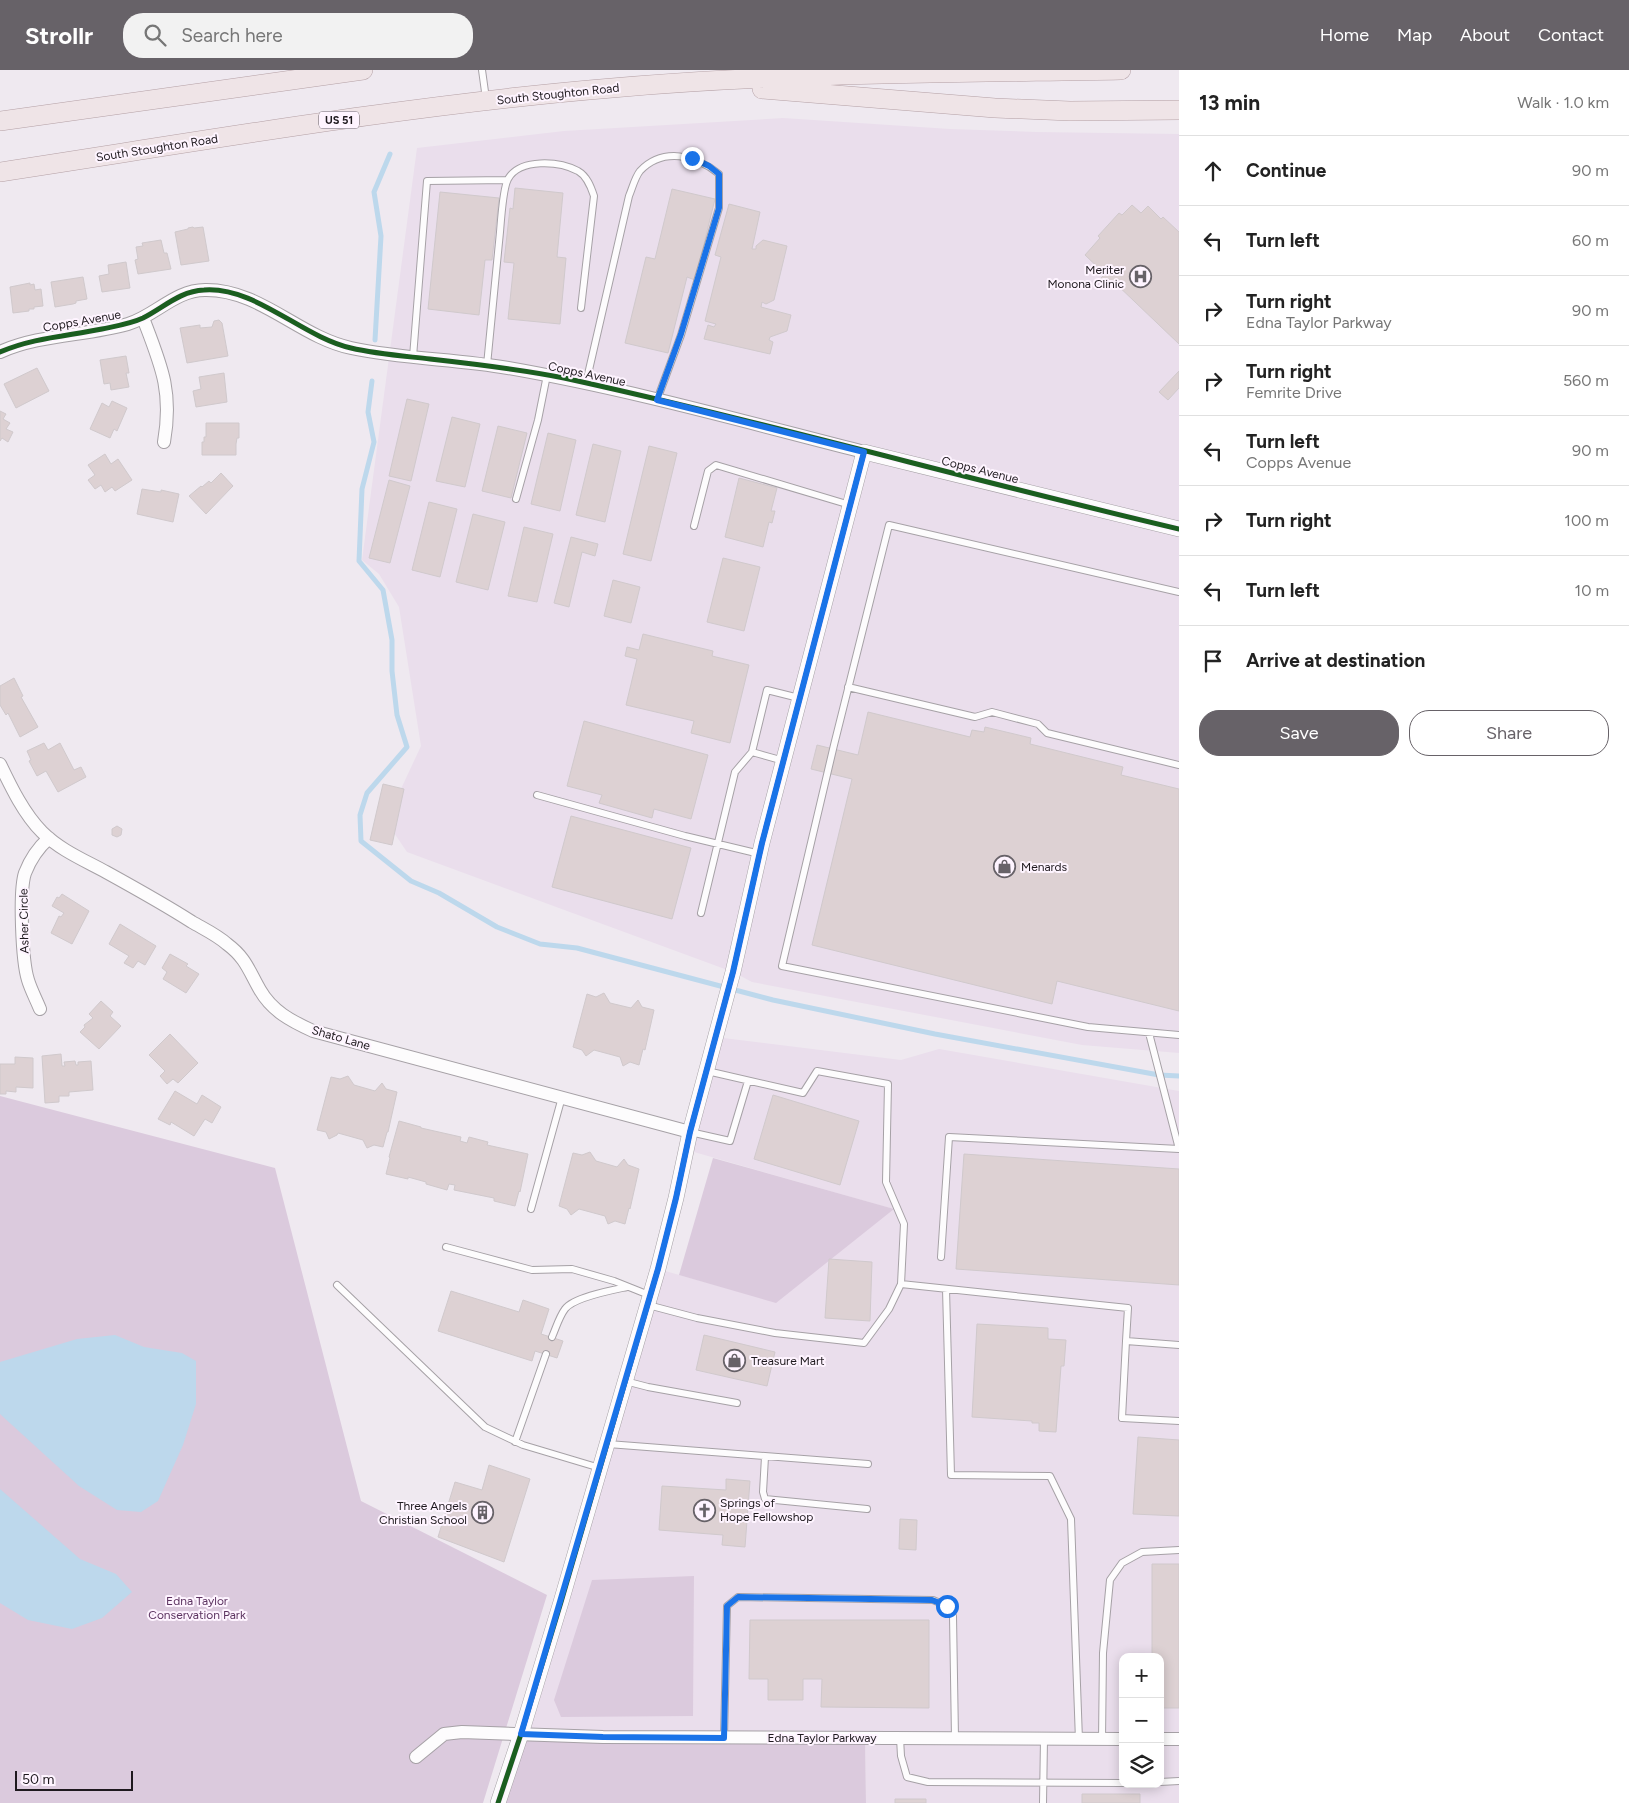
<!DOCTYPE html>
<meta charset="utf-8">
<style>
:root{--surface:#fff;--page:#f2f2f2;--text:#222;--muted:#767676;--line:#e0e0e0;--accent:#676268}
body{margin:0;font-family:Figtree,sans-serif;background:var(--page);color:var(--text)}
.controls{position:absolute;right:15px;bottom:15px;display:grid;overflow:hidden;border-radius:10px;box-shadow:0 2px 12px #0003}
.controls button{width:45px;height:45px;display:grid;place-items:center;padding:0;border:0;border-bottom:1px solid var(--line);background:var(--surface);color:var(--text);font:25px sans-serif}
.scale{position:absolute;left:15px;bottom:12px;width:118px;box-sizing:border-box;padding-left:5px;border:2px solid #1e191e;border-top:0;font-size:14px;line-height:18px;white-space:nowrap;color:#1e191e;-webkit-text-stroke:4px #fef4ff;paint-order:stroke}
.stop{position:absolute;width:15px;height:15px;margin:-11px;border:4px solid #1a73e8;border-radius:50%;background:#fff}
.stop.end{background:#1a73e8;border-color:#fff;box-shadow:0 1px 5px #0008}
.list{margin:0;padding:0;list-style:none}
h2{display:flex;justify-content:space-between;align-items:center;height:65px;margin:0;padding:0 20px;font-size:21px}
h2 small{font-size:16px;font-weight:400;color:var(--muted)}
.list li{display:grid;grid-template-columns:32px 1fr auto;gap:15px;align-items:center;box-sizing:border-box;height:70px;padding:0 20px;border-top:1px solid var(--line)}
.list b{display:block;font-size:19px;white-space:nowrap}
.list p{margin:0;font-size:16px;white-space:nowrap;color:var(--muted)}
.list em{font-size:16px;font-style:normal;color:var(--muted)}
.actions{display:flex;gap:10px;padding:15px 20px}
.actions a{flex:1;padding:11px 0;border:1px solid var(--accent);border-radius:20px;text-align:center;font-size:18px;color:var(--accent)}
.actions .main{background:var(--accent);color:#fff}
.icon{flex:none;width:28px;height:28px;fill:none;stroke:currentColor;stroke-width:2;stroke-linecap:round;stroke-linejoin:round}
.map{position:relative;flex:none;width:1179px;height:1733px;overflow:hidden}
header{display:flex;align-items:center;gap:30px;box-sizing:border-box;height:70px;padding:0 25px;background:var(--accent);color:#fff}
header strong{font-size:24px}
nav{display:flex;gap:28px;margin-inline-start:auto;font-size:18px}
.search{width:350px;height:45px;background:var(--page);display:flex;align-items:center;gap:12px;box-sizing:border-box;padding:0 18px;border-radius:20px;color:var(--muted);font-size:19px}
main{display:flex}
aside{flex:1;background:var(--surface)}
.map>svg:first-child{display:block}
.built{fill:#eadeec;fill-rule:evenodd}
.green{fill:#dbcadd}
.water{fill:#bdd8ec}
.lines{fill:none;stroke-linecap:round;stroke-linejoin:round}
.stream{stroke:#bdd8ec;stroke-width:5}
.building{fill:#ddd1d3;stroke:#d0c9cc}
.service-casing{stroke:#a6a1a6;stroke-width:8}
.minor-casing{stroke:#a6a1a6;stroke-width:14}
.tertiary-casing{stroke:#a6a1a6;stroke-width:16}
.primary-casing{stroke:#b4a0a5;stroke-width:20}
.service{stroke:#fdfcfd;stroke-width:6}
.minor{stroke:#fdfcfd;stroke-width:12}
.tertiary{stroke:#fdfcfd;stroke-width:15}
.primary{stroke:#efe4e7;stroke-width:19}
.cycleway-casing{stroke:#fef4ff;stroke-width:8}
.cycleway{stroke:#1b5e20;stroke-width:5}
.route{stroke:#1a73e8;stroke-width:6}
.labels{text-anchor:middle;stroke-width:4;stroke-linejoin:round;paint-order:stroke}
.shield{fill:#fef4ff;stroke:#615b62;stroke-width:1}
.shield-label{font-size:11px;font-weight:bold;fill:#1e191e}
.street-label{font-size:12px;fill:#1e191e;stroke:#fef4ff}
.poi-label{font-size:12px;fill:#1e191e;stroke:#fef4ff;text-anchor:start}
.park-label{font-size:12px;fill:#5c3360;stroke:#fef4ff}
</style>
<header>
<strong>Strollr</strong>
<div class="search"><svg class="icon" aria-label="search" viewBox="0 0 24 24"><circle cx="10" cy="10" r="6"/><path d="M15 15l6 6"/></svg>Search here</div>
<nav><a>Home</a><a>Map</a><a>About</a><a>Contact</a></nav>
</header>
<main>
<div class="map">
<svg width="1179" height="1733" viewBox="0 0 1179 1733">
<rect width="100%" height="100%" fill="#efe9f0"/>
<!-- built -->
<path class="built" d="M783,48L950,59L1036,62L1179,64V983L1082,975L752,912L733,902L407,782L386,751L421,676L399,537L379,504L362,490L417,78L564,61Z
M715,967L901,990L939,979L1179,1021V1733H866L865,1669L521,1664L658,1199L776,1232L893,1139L687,1080ZM1123,1587H1160V1714H1123Z"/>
<!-- green -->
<path class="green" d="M0,1026L275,1098L361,1431L547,1525L483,1733H0Z
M713,1088L894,1139L776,1233L679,1205Z
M694,1506L693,1646L561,1647L554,1630L592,1510Z
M521,1664L865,1668L866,1733H498Z"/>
<!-- water -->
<path class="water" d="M115,1265L144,1277L182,1283L196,1291V1334L183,1375L158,1431L141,1442L117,1440L79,1416L0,1344V1292L77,1269Z
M0,1419L80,1489L116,1504L132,1522L102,1548L72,1559L28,1550L0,1533Z"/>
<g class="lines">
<!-- stream -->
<path class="stream" d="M375,270L381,166L374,122L390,84
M372,311L368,342L374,372L362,419L359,491L383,520L392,570V601L397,645L407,677L367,723L360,745L361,771L411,811L439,823L497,857L540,874L577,878L773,930L935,964L1159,1005L1179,1006"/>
</g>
<!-- building -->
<path class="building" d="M515,118L563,123L557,187L566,188L560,254L508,249L514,193L504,192L510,138L513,139Z
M672,119L715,129L695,210L687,207L668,283L625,273L646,187L655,189Z
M440,122L499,128L492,190H485L479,245L428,239Z
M729,134L760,142L752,179H756V176L763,170L787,176L774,230L766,234L762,232L761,237L791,245L787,261L770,267L769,270L773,272L770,284L704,269L708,255L714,257L716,254L705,251L721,187L715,185Z
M1132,135L1141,143L1148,136L1161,149L1163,147L1179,162V274L1113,211L1107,217L1099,210L1105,204L1085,185L1100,168L1098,166L1119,143L1122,145Z
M193,157L194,158L203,157L209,191L181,195L175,162L188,159V158Z
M161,170L164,183H167L171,199L138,204L135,190L138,189L136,177L143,176L142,173Z
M126,192L130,218L102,222L99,206L109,204L108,195Z
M83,207L87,229L76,231V233L73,234L55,237L51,212Z
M30,213V215L34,214L35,220L41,219L43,236L34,237V239H29V241L13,243L10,217Z
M219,250L222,253L228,286L187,293L180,258L200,255V258L212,257L214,251Z
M126,286L129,303H126L129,317L111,320L110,313L104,314L100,290Z
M37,298L49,321L16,338L4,314Z
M1179,301V318L1168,330L1159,322Z
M224,303L227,332L196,337L193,321L201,319L199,307Z
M407,329L429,334L411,411L389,406Z
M112,331L127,338L117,361L114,359L110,368L90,359L102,333L109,337Z
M0,341L6,344L3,349L10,353L6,359L13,362L8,372L2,368L0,371Z
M452,347L480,354L465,417L436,411Z
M206,353H239V368H237L236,374V385H202V372H204V367H206Z
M498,356L527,363L511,428L482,421Z
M548,363L576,370L560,441L531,434Z
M593,374L621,381L605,452L576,445Z
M649,376L677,383L651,491L623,484Z
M105,384L111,394L118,389L132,410L115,421L112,417L105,422L101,415L95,419L88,410L95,405L88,395Z
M221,403L233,416L206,444L189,426L201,416L202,417L209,411L211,413Z
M739,408L777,418L771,441H775L772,453L769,452L763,477L725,467Z
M389,410L410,416L390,493L369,488Z
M142,419L161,422V420L179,424L173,452L137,444Z
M429,432L457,439L440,507L412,500Z
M473,444L505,452L488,520L456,512Z
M524,457L553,464L537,532L508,526Z
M571,467L598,474L595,486L582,482L569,537L554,533Z
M723,488L760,497L744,561L707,552Z
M613,510L640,517L631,553L604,546Z
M643,564L713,581L712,586L749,595L730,673L691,663L694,651L626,635L637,589L625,586L627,577L639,580Z
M14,608L23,626L21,627L38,657L20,667L8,643L6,645L0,635V616Z
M868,642L970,667L972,660L984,662L985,657L1031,668L1030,674L1123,697L1121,705L1179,719V941L1057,911L1052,934L812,875L852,709L811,699L817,675L858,685Z
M584,651L708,685L691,749L654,739L652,748L599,733L602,725L567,716Z
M44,673L48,680L60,673L74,700L81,697L86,707L58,722L46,701L37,706L29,691L31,690L27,681Z
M383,714L404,719L392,775L370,770Z
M571,746L691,778L672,849L552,817Z
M117,756L122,759L121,765L117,767L112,765V759Z
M62,824L89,841L72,874L51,863L59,846L61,847L64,843L52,836L57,827L59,828Z
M120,854L156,876L145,895L138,891L133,898L124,893L129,886L109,874Z
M170,884L188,894L186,896L199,904L186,923L163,909L167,902L162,898Z
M604,923L610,933L631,938L638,930L642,937L654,940L645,980L643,979L639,995L630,992L623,996L620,987L594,980L586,986L582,980L573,977L587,924L596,927Z
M101,931L113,942L110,946L121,956L99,979L80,962L85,957L84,955L93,948L89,944Z
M170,964L198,993L178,1013L173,1009L167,1014L160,1006L165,1001L149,985Z
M61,984L62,996H65L64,992L75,991L76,995H78V992L91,991L93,1020L69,1022V1026H59V1032L45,1033L42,986Z
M15,987L33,988V1018L16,1017V1022L6,1021V1024H0V994H15Z
M348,1006L354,1015L375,1021L382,1013L386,1019L397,1022L388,1062H387L383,1077L374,1075L367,1078L363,1070L338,1063L337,1065L329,1069L326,1062L317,1060L331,1007L340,1009Z
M175,1021L197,1034L202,1025L221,1037L212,1053L205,1049L194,1066L171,1052L170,1055L158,1049Z
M773,1025L859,1051L840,1115L754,1089Z
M399,1051L421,1057V1058L461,1067L460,1071L467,1073L469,1067L488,1072L487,1075L528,1084L520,1122L519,1121L515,1136L494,1131V1128L454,1120L455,1115L449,1114L447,1120L426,1114V1112L408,1107V1109L386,1104L390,1088L389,1087Z
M590,1082L596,1091L617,1097L624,1089L628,1095L639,1099L630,1139L629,1138L625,1154L615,1151L608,1154L605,1146L579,1139L571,1145L567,1139L559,1136L573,1083L582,1085Z
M964,1084L1179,1099V1215L956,1199Z
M829,1189L872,1192L870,1251L825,1248Z
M451,1221L519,1242L523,1230L549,1239L541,1264L563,1271L557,1288L535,1281L532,1291L438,1261Z
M977,1254L1048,1258V1269L1066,1270L1064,1296H1061L1056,1362L1039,1361V1353H1032V1351L972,1347Z
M704,1265L775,1282L767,1316L696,1300Z
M1138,1367L1179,1370V1446L1133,1444Z
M489,1395L530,1409L504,1492L438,1467L455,1412L482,1420Z
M726,1409L750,1411L745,1477L722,1475L723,1465L659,1460L662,1416L726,1420Z
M900,1449L917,1450L916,1480L899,1479Z
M1152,1494H1179V1638H1160V1587H1152Z
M750,1550H929V1638L821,1637L822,1609H803V1630H768V1609H749Z
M1082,1724H1140V1733H1082Z
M895,1729H926V1733H895Z"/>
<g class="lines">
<defs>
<path id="service" d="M482,0L486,29
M413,287L427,111L507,110
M487,295C491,251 496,206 500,162C501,150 503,118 508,109C520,88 559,91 578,101C587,106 591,117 594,126L581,238
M586,313L629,126C632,119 635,107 640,101C663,77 696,85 719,104V138L681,265L657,330
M516,429L538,350L547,305
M694,456L708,401L716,395L850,435
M1179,522L889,455L834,675L782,896L1088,957L1179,965
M848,617L975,647L992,642L1038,654L1047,663L1179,695
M752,682L784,691
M537,725L685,766L760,784
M701,843L735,702L752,682L767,620L799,628
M1149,963L1179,1079
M707,1001L803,1023L817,1001L888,1014L886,1112L904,1154L901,1214L1128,1238L1126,1271L1179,1275
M690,1062L730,1071L748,1011
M531,1139L562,1027
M446,1177L532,1200L572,1199L614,1211L649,1225
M941,1187L949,1067L1179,1079
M337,1215L485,1357L523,1375L600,1398
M946,1219L951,1405L1050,1406L1071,1449L1079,1670
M648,1235L697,1248L775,1263L864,1273L889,1239L901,1214
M552,1267C556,1258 559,1247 565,1239C574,1227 613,1220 627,1217
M1126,1271L1122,1348L1179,1351
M625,1311L648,1317L737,1333
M515,1372L546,1284
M608,1374L868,1394
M765,1387L763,1422L765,1429L867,1439
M724,1668L727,1536L738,1527L933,1530L947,1536L953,1546L955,1668
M900,1668L901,1686L907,1707L928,1712L1123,1713
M1102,1670L1103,1583L1110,1510L1122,1493L1142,1482L1179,1480
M1160,1712L1179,1711
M1043,1733L1044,1669"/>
<path id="minor" d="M143,248C161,295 173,321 164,372
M0,282C40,264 86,266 128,254C155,246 175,220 205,220C260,219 299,267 351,278C402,289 456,289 508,298C628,319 746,352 864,382
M0,694C11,717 24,744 42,762C60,780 84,790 106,802C135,818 164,834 192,852C204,859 217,865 227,874C246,888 249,901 260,920C272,941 291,951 313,961L690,1062
M40,939C36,929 31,920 28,910C22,891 19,821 25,803C30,790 39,777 49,768
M1160,1669H1179
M416,1687L444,1664L462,1662L603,1667L1123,1669"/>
<path id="tertiary" d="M498,1733L521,1664L561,1532L658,1199L676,1128L690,1062L733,902L762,773L864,382L1179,459"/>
<path id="primary" d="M762,19L995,38L1070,41L1179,40
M0,51L363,0
M0,102C203,71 407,35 612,18C781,3 951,3 1121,0"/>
</defs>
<!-- service casing -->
<use href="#service" class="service-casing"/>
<!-- minor casing -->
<use href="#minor" class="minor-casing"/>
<!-- tertiary casing -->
<use href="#tertiary" class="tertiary-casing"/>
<!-- primary casing -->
<use href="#primary" class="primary-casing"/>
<!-- service -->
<use href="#service" class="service"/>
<!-- minor -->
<use href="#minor" class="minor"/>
<!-- tertiary -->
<use href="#tertiary" class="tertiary"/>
<!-- primary -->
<use href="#primary" class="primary"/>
<defs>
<path id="cycleway" d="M0,282C32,268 67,266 102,259C116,256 130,254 143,248C163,238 180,221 204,220C255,216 302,267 351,278C376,284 404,286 430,289C475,294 520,299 564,308C770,353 973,411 1179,459
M498,1733L521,1664L561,1532L658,1199L676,1128L690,1062L733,902L762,773L864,382"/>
</defs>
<!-- cycleway casing -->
<use href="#cycleway" class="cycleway-casing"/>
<!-- cycleway -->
<use href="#cycleway" class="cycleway"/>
</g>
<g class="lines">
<!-- route -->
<path class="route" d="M692,88L709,96L719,104V138L681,264L657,330L864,382L762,773L733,902L690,1062L676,1128L658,1199L521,1664L603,1667L724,1668L727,1536L738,1527L932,1530L947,1536"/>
</g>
<!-- icons -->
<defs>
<symbol id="hospital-ring" viewBox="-11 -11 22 22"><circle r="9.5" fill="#fef4ff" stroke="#676268" stroke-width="1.5"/><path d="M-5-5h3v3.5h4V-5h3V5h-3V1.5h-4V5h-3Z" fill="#676268"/></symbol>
<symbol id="shop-ring" viewBox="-11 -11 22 22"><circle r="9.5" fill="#fef4ff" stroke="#676268" stroke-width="1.5"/><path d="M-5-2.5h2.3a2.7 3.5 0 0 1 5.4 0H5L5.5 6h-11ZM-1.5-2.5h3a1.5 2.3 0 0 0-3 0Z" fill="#676268"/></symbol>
<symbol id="church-ring" viewBox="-11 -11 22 22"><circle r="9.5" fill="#fef4ff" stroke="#676268" stroke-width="1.5"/><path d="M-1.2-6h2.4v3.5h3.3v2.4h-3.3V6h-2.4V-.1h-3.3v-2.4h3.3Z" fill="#676268"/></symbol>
<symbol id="building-ring" viewBox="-11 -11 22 22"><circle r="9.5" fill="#fef4ff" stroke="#676268" stroke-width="1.5"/><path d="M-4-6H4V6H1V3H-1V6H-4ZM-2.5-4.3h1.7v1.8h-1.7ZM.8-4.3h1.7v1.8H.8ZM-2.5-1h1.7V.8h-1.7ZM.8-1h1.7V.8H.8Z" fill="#676268"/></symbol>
</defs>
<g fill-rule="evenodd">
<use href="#hospital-ring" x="1128" y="194" width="25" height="25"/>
<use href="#shop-ring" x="992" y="784" width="25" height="25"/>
<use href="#shop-ring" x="722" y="1278" width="25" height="25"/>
<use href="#church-ring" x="692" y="1428" width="25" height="25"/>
<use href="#building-ring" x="470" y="1430" width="25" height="25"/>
</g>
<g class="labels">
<!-- shield labels -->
<rect class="shield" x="319" y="41.5" width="40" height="17" rx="4"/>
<g class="shield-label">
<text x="339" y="54">US 51</text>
</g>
<!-- street labels -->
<g class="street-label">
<text transform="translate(558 24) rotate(-6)" y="4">South Stoughton Road</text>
<text transform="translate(157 78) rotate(-9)" y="4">South Stoughton Road</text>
<text transform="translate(82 251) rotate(-10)" y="4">Copps Avenue</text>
<text transform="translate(587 304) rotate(12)" y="4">Copps Avenue</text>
<text transform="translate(980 400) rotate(14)" y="4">Copps Avenue</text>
<text transform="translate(24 851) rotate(-91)" y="4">Asher Circle</text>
<text transform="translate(341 968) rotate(16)" y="4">Shato Lane</text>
<text x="822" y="1672">Edna Taylor Parkway</text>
</g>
<!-- poi labels -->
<g class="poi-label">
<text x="1124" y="204" text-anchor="end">Meriter<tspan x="1124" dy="14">Monona Clinic</tspan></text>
<text x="1021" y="801">Menards</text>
<text x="751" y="1295">Treasure Mart</text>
<text x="720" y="1437">Springs of<tspan x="720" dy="14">Hope Fellowshop</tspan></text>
<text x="467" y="1440" text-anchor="end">Three Angels<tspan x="467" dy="14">Christian School</tspan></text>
</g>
<!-- park labels -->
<g class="park-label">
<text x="197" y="1535">Edna Taylor<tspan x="197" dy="14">Conservation Park</tspan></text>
</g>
</g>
</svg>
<div class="controls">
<button>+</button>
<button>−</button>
<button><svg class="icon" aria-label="layers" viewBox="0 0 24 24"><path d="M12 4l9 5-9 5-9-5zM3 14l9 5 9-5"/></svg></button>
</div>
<div class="scale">50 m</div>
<div class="stop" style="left:947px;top:1536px"></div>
<div class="stop end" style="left:692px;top:88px"></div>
</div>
<aside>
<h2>13 min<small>Walk · 1.0 km</small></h2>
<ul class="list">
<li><svg class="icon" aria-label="ahead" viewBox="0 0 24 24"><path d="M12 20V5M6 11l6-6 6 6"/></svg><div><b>Continue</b></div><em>90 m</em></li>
<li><svg class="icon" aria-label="left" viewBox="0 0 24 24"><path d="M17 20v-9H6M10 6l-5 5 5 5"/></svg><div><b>Turn left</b></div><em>60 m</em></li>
<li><svg class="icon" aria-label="right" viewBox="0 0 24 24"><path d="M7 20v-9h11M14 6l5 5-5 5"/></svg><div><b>Turn right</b><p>Edna Taylor Parkway</p></div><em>90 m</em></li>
<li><svg class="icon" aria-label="right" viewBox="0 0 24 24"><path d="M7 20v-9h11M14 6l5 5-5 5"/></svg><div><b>Turn right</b><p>Femrite Drive</p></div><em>560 m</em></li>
<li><svg class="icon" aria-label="left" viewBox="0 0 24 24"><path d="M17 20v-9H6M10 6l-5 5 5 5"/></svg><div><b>Turn left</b><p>Copps Avenue</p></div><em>90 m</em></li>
<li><svg class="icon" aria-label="right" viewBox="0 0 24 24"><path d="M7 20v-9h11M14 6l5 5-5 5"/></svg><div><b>Turn right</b></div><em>100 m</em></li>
<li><svg class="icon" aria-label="left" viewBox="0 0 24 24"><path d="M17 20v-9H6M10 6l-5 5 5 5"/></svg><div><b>Turn left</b></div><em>10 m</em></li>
<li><svg class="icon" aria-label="arrive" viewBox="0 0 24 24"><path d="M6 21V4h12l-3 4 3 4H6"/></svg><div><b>Arrive at destination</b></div></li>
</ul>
<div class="actions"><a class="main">Save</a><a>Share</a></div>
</aside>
</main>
